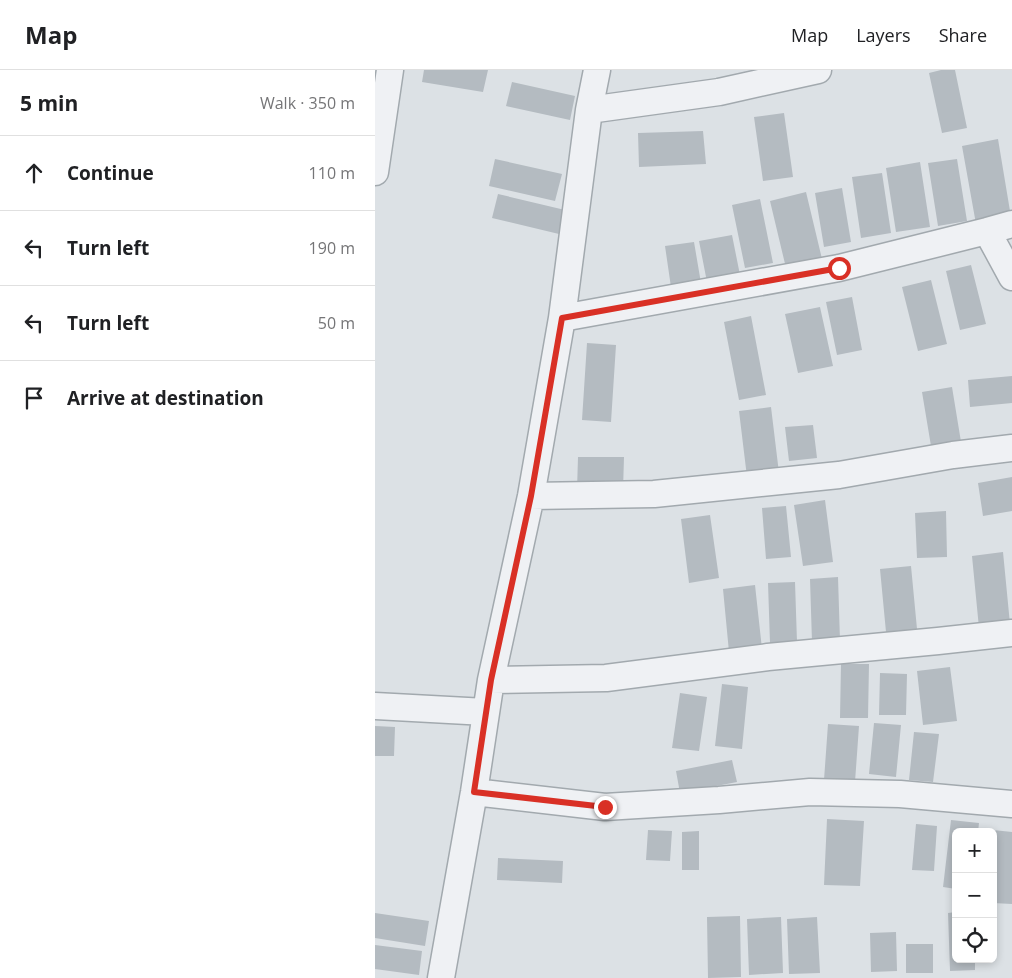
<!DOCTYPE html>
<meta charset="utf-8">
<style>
:root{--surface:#fff;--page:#f2f2f2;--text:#202124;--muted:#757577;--line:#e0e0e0}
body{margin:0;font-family:"Open Sans",sans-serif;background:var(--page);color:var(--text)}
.controls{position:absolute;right:15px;bottom:15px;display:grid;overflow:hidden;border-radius:8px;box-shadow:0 2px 8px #0003}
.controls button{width:45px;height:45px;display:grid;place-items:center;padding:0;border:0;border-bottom:1px solid var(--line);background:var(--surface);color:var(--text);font:25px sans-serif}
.stop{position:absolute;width:15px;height:15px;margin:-11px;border:4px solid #d93025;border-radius:50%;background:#fff}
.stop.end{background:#d93025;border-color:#fff;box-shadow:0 1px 5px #0008}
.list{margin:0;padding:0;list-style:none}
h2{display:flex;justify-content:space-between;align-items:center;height:65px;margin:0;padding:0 20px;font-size:21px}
h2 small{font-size:16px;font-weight:400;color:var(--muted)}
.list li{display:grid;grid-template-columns:32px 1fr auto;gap:15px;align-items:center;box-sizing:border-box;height:75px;padding:0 20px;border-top:1px solid var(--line)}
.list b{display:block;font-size:19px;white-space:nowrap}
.list em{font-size:16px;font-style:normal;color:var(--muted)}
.icon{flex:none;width:28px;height:28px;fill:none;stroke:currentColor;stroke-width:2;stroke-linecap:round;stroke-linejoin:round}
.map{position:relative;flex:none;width:637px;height:908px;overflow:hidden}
header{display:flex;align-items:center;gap:30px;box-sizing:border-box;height:70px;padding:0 25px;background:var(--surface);border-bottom:1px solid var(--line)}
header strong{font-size:24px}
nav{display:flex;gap:28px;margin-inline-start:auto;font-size:18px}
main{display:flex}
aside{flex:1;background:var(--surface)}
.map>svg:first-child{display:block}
.building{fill:#b4bbc1}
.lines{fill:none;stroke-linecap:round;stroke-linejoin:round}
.minor-casing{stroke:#a2a9ae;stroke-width:29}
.minor{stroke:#eff1f4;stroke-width:26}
.route{stroke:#d93025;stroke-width:6}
</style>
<header>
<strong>Map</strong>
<nav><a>Map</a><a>Layers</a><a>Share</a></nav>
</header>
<main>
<aside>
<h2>5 min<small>Walk · 350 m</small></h2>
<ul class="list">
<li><svg class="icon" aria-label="ahead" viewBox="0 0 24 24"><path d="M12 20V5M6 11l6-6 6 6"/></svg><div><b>Continue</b></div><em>110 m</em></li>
<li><svg class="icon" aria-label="left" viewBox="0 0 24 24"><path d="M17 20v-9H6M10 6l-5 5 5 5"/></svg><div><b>Turn left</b></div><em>190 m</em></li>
<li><svg class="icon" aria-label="left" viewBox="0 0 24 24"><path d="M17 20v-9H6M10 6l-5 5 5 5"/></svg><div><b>Turn left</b></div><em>50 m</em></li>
<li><svg class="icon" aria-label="arrive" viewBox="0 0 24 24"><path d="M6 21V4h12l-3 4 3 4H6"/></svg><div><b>Arrive at destination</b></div></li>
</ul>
</aside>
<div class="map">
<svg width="637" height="908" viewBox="0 0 637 908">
<rect width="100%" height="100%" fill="#dce1e5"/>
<!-- building -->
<path class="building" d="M49,0H113L108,22L47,12Z
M566,0H580L592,58L567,63L554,3Z
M137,12L200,26L195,50L131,36Z
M409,43L418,107L388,111L379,47Z
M328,61L331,94L264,97L263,63Z
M623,69L636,147L601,154L587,76Z
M120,89L187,104L180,131L114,116Z
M582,89L592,151L563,156L553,93Z
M545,92L555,157L521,162L511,98Z
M507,103L516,163L486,168L477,107Z
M467,118L476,172L449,177L440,123Z
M431,122L447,189L411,198L395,131Z
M123,124L190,140L184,164L117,148Z
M385,129L398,193L370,198L357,135Z
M357,165L365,205L332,212L324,171Z
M319,172L327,219L297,224L290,176Z
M596,195L611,254L585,260L571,201Z
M556,210L572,274L543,281L527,217Z
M477,227L487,280L462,285L451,232Z
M445,237L458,296L423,303L410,244Z
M376,246L391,325L364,330L349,252Z
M212,273L241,275L236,352L207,350Z
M637,306V333L595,337L593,310Z
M577,317L587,378L557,382L547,322Z
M396,337L404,403L372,407L364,341Z
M438,355L442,388L414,391L410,357Z
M203,387H249L248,420H202Z
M637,407V441L608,446L603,413Z
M450,430L458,492L428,496L419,435Z
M411,436L416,487L391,489L387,438Z
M571,441L572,487L542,488L540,443Z
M335,445L344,508L314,513L306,449Z
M628,482L635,554L604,558L597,486Z
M536,496L542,559L511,562L505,499Z
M463,507L465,571L437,572L435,509Z
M420,512L422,572L395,573L393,513Z
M380,515L387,579L354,582L348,519Z
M466,594H494L493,648H465Z
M575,597L582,651L548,655L542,601Z
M505,603L532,604L531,645H504Z
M347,614L373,617L367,679L340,676Z
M305,623L332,627L324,681L297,678Z
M499,653L526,655L521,707L494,704Z
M453,654L484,656L480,712L449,710Z
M0,656L20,657L19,686H0Z
M539,662L564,664L558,712L534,710Z
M357,690L362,712L305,723L301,701Z
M452,749L489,751L485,816L449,815Z
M576,750L604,753L603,762H581V819L568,817Z
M541,754L562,756L559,801L537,800Z
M273,760L297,761L295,791L271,790Z
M618,760L637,762V834L618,833Z
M324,761V800H307V762Z
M123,788L188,791L187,813L122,810Z
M581,842V889H600V900L575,901L573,843Z
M0,843L54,851L50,876L0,868Z
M365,846L366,907L333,908L332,847Z
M406,847L408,903L374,905L372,849Z
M442,847L445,903L414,904L412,849Z
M521,862L522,901L496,902L495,863Z
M531,874H558V903H531Z
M0,875L47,881L44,905L0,899Z"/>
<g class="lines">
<defs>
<path id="minor" d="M214,40L344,22L443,0
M0,102L15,0
M612,161L637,207
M187,248L464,198L612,161L637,154
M156,426L279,424L464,405L578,385L637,378
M116,610L231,608L393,587L563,571L637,563
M0,636L111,642
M99,722L230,737L344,730L435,722L525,724L637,734
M66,908L99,722L116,610L156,426L187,248L214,40L222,0"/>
</defs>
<!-- minor casing -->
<use href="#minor" class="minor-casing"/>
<!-- minor -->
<use href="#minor" class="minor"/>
</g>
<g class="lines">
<!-- route -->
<path class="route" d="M230,737L99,722L116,610L156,426L187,248L464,198"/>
</g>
</svg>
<div class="controls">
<button>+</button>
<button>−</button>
<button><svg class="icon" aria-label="locate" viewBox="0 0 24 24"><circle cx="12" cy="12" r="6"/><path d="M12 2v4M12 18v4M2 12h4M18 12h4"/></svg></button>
</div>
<div class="stop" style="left:464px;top:198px"></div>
<div class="stop end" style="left:230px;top:737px"></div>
</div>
</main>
